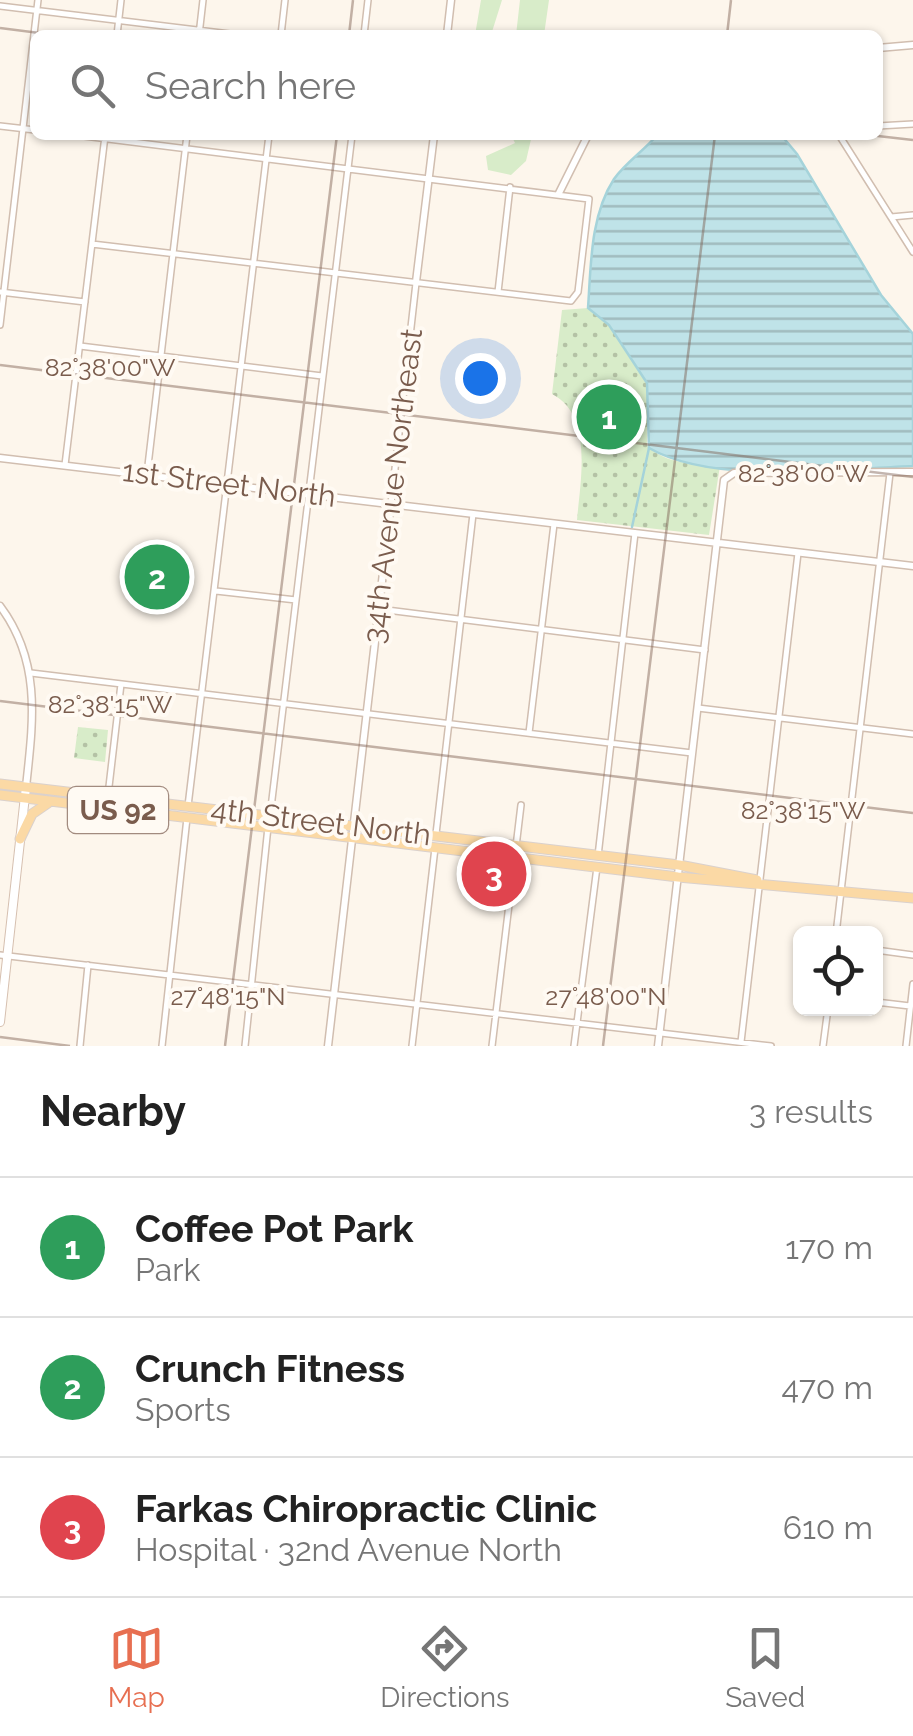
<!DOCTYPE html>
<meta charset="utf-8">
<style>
:root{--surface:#fff;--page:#f2f2f2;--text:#222;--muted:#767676;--line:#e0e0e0;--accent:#e76f51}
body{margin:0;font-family:Raleway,sans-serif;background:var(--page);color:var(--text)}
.controls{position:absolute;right:30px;bottom:30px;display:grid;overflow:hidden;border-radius:15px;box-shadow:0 2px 8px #0004}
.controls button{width:90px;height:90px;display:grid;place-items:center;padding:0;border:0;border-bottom:2px solid var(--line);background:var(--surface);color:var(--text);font:50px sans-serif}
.you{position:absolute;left:480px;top:378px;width:35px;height:35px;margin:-25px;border:8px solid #fff;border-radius:50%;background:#1a73e8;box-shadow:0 0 0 15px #1a73e833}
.badge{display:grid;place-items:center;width:65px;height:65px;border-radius:50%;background:var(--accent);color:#fff;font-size:32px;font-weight:700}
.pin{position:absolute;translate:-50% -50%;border:5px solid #fff;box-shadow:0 2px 10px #0006}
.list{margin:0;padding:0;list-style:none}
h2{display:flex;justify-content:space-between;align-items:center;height:130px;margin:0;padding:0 40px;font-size:42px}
h2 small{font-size:32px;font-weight:400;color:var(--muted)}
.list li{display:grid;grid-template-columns:65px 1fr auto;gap:30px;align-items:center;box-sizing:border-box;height:140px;padding:0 40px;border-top:2px solid var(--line)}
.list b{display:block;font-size:38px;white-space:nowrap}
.list p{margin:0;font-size:32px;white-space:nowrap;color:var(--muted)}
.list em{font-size:32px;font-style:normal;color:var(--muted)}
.icon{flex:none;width:55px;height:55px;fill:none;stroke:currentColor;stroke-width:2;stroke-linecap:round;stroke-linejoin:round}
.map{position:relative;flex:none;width:913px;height:1046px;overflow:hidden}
.search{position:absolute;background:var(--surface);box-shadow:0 2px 8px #0004;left:30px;right:30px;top:30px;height:110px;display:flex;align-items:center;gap:25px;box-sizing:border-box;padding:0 35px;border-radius:15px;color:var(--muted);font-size:38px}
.sheet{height:550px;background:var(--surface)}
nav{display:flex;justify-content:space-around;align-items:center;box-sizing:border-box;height:140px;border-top:2px solid var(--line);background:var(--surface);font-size:28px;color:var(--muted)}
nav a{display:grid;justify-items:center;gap:5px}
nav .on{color:var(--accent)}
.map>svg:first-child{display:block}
.grass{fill:#d8ecc9}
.park{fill:url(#park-dots)}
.water{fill:url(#water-rules);stroke:#a5d3da;stroke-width:2.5}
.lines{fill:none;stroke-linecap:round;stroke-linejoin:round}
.stream{stroke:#a5d3da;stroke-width:2.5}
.minor-casing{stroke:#d1beb0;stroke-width:8}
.tertiary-casing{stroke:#d1beb0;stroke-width:9}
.secondary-casing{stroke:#d6c0b0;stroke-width:10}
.primary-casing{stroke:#dad1cd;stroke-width:11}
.minor{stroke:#fff;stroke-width:5}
.tertiary{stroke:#fff;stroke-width:6}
.secondary{stroke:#fff;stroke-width:8}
.primary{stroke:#fbd9a5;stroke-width:9}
.ticks{fill:none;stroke:#7a5c4d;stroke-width:2.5;stroke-opacity:0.45}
.labels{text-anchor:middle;stroke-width:8;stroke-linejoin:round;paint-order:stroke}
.shield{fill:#fffaf3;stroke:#a28b7f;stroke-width:2.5}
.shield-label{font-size:28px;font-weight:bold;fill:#7a5c4d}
.street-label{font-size:30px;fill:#7a5c4d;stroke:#fffaf3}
.ticks-label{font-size:25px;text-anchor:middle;fill:#7a5c4d;stroke:#fffaf3;stroke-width:8;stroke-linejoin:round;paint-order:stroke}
</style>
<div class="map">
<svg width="913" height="1046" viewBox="0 0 913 1046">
<defs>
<pattern id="park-dots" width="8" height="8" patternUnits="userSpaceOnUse" patternTransform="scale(2.5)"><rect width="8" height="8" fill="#d8ecc9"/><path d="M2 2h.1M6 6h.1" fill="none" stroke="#b4c2a5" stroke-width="1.8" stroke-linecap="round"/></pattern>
<pattern id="water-rules" width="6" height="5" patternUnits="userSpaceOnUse" patternTransform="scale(2.5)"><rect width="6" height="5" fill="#bfe3e8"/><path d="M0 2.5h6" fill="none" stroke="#a0bbbe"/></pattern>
</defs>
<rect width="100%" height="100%" fill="#fdf6ec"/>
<!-- grass -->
<path class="grass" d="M481,0H502L491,35H475Z
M520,0H549L544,35H516Z
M511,135H532L526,161L511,175L488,170L486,156L515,143Z"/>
<!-- park -->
<path class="park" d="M588,308L609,325L647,384V445C665,465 695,463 720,466L709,535L577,520C580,483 594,415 552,394L562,310Z
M78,727L108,730L105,762L74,758Z"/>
<!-- water -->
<path class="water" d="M657,135H781L797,154L881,295L913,334V466C838,469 713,485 649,448L647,383L609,325L588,308C591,266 590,216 614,179C626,162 645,150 657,135Z"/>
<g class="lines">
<!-- stream -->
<path class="stream" d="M632,527L649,448"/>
<defs>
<path id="minor" d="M0,6L238,35
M117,35L121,0
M199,35L203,0
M281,35L285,0
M364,35L368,0
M604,35H611
M0,126L35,130
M878,126L913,124
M76,135L589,199L578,292L571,301L92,244
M839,135L913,252
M891,217L913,215
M0,292L85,302
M498,292L510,187
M0,325L38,0
M80,346L322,376
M65,465L105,136
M147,474L187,135
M391,504L416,283
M216,591L296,600
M379,609L705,650
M31,673L692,753
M698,708L913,734
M529,733L554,524
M108,795L121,684
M188,806L269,135
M270,816L352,135
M436,834L473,514
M598,856L635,533
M836,934L890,473
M876,950L913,955
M0,955L771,1046
M876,1002L910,1006
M741,1042L798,553
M80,1046L88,965
M162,1046L187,818
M245,1046L268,827
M412,1046L435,848
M492,1046L521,805
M574,1046L597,867
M823,1046L828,1008
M906,1046L913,984"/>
<path id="tertiary" d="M447,35L451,0
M878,48L913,45
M559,193L588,135
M416,282L434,135
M0,458L913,566
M0,606C42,662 33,722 26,787
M328,1046L391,504
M658,1046L724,480L734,473L913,472"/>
<path id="secondary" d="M0,1022L26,787"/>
<path id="primary" d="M0,784L679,865L757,880
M0,795L678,877L913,898
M20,839L32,814L48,803"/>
</defs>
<!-- minor casing -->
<use href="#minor" class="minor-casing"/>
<!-- tertiary casing -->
<use href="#tertiary" class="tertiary-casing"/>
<!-- secondary casing -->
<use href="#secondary" class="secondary-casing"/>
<!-- primary casing -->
<use href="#primary" class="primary-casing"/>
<!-- minor -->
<use href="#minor" class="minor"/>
<!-- tertiary -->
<use href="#tertiary" class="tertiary"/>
<!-- secondary -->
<use href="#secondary" class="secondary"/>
<!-- primary -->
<use href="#primary" class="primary"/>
</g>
<!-- ticks -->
<path class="ticks" d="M0,28L55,35M349,35L353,0M727,35L731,0M869,135L913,140M0,365L913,477M0,701L913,813M0,1037L70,1046M225,1046L337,135M603,1046L715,135"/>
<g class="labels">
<!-- shield labels -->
<rect class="shield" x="68" y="787" width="100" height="46" rx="8"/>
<g class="shield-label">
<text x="118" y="820">US 92</text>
</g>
<!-- street labels -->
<g class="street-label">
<text transform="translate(229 484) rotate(7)" y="10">1st Street North</text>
<text transform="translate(393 486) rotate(-83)" y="10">34th Avenue Northeast</text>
<text transform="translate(321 822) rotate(7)" y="10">4th Street North</text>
</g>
</g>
<g class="ticks-label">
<text x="110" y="376">82°38'00"W</text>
<text x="803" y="482">82°38'00"W</text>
<text x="110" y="713">82°38'15"W</text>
<text x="803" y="819">82°38'15"W</text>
<text x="228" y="1005">27°48'15"N</text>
<text x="606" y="1005">27°48'00"N</text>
</g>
</svg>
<div class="controls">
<button><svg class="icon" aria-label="locate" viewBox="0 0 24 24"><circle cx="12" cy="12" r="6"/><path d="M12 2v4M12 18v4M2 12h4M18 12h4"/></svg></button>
</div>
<div class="you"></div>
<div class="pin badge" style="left:609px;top:417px;background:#2e9e5b">1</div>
<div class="pin badge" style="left:157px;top:577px;background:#2e9e5b">2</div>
<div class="pin badge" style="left:494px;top:874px;background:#e0444e">3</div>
<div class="search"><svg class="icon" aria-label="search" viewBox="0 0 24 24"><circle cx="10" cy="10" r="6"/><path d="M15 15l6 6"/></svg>Search here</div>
</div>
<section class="sheet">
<h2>Nearby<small>3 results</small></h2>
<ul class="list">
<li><span class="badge" style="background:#2e9e5b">1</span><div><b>Coffee Pot Park</b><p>Park</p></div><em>170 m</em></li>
<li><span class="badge" style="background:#2e9e5b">2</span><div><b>Crunch Fitness</b><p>Sports</p></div><em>470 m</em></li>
<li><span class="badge" style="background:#e0444e">3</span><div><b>Farkas Chiropractic Clinic</b><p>Hospital · 32nd Avenue North</p></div><em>610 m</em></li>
</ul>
</section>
<nav>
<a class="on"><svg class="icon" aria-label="map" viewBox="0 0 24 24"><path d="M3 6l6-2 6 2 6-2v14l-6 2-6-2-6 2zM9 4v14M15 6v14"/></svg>Map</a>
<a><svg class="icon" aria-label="directions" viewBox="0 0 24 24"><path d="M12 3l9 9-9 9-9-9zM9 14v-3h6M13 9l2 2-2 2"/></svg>Directions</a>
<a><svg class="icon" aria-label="saved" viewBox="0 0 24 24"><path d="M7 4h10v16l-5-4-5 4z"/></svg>Saved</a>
</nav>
